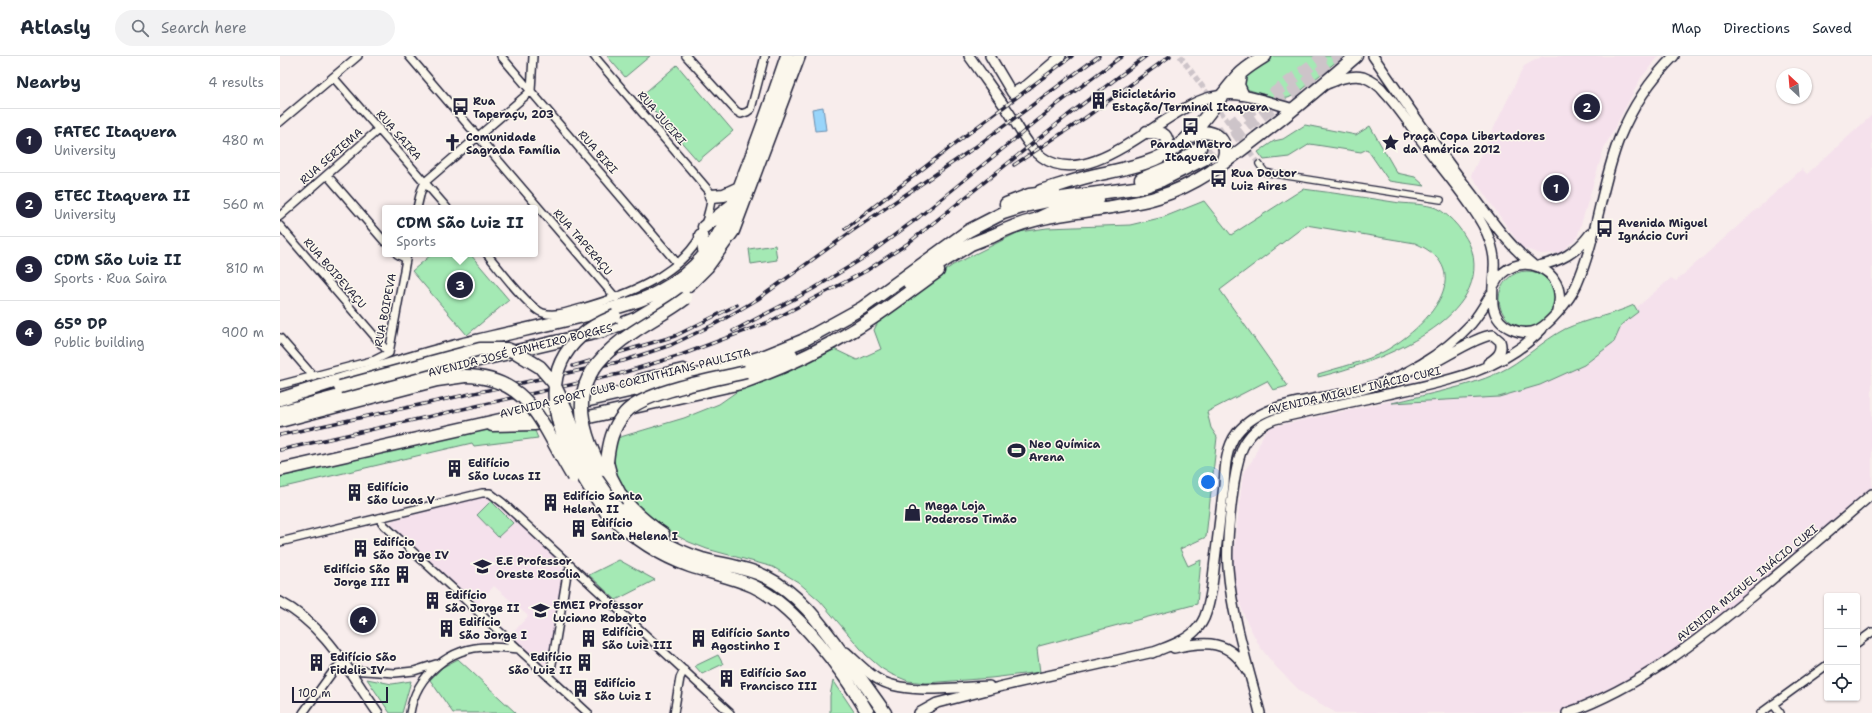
<!DOCTYPE html>
<meta charset="utf-8">
<style>
:root{--surface:#fff;--page:#f2f2f3;--text:#1f2937;--muted:#747a83;--line:#e0e1e3;--accent:#22223b}
body{margin:0;font-family:"Shantell Sans",sans-serif;background:var(--page);color:var(--text)}
.controls{position:absolute;right:12px;bottom:12px;display:grid;overflow:hidden;border-radius:4px;box-shadow:0 1px 3px #0004}
.controls button{width:36px;height:36px;display:grid;place-items:center;padding:0;border:0;border-bottom:1px solid var(--line);background:var(--surface);color:var(--text);font:20px sans-serif}
.compass{position:absolute;left:1496px;top:12px;width:36px;height:36px;border-radius:50%;background:var(--surface);box-shadow:0 1px 3px #0004;rotate:334deg}
.scale{position:absolute;left:12px;bottom:10px;width:96px;box-sizing:border-box;padding-left:4px;border:2px solid #22223b;border-top:0;font-size:11px;line-height:14px;white-space:nowrap;color:#22223b;-webkit-text-stroke:3px #fbf7ec;paint-order:stroke}
.you{position:absolute;left:928px;top:426px;width:14px;height:14px;margin:-10px;border:3px solid #fff;border-radius:50%;background:#1a73e8;box-shadow:0 0 0 6px #1a73e833}
.badge{display:grid;place-items:center;width:26px;height:26px;border-radius:50%;background:var(--accent);color:#fff;font-size:13px;font-weight:700}
.pin{position:absolute;translate:-50% -50%;border:2px solid #fff;box-shadow:0 1px 4px #0006}
.popup{position:absolute;left:102px;top:149px;width:156px;height:52px;box-sizing:border-box;display:grid;place-content:center;border-radius:4px;background:var(--surface);filter:drop-shadow(0 1px 3px #0005);font-size:13px;white-space:nowrap;color:var(--muted)}
.popup b{font-size:15px;color:var(--text)}
.popup::after{content:'';position:absolute;left:50%;top:100%;margin-left:-8px;border:8px solid transparent;border-top-color:var(--surface)}
.list{margin:0;padding:0;list-style:none}
h2{display:flex;justify-content:space-between;align-items:center;height:52px;margin:0;padding:0 16px;font-size:17px}
h2 small{font-size:13px;font-weight:400;color:var(--muted)}
.list li{display:grid;grid-template-columns:26px 1fr auto;gap:12px;align-items:center;box-sizing:border-box;height:64px;padding:0 16px;border-top:1px solid var(--line)}
.list b{display:block;font-size:15px;white-space:nowrap}
.list p{margin:0;font-size:13px;white-space:nowrap;color:var(--muted)}
.list em{font-size:13px;font-style:normal;color:var(--muted)}
.icon{flex:none;width:22px;height:22px;fill:none;stroke:currentColor;stroke-width:2;stroke-linecap:round;stroke-linejoin:round}
.map{position:relative;flex:none;width:1592px;height:657px;overflow:hidden}
header{display:flex;align-items:center;gap:24px;box-sizing:border-box;height:56px;padding:0 20px;background:var(--surface);border-bottom:1px solid var(--line)}
header strong{font-size:19px}
nav{display:flex;gap:22px;margin-inline-start:auto;font-size:14px}
.search{width:280px;height:36px;background:var(--page);display:flex;align-items:center;gap:10px;box-sizing:border-box;padding:0 14px;border-radius:22px;color:var(--muted);font-size:15px}
main{display:flex}
aside{flex:1;background:var(--surface)}
.map>svg:first-child{display:block}
.built{fill:#f5e1ec}
.green{fill:#a4e9b4;stroke:#638678}
.water{fill:#99d5fa;stroke:#698dae}
.lines{fill:none;stroke-linecap:round;stroke-linejoin:round}
.pedestrian-tunnel{stroke:#cdc4c9;stroke-width:5.5;stroke-dasharray:5.5 3;stroke-linecap:butt}
.trunk-tunnel{stroke:#cdc4c9;stroke-width:12;stroke-dasharray:12 6;stroke-linecap:butt}
.pedestrian-casing{stroke:#22223b;stroke-width:8}
.minor-casing{stroke:#22223b;stroke-width:10}
.tertiary-casing{stroke:#22223b;stroke-width:12}
.primary-casing{stroke:#22223b;stroke-width:15}
.trunk-casing{stroke:#22223b;stroke-width:15}
.pedestrian{stroke:#fbf7ec;stroke-width:5.5}
.minor{stroke:#fbf7ec;stroke-width:7}
.tertiary{stroke:#fbf7ec;stroke-width:9}
.primary{stroke:#fbf7ec;stroke-width:12}
.trunk{stroke:#fbf7ec;stroke-width:12}
.rail-casing{stroke:#22223b;stroke-width:3.5}
.rail{stroke:#fbf7ec;stroke-width:2;stroke-dasharray:6;stroke-linecap:butt}
.primary-bridge-casing{stroke:#22223b;stroke-width:15;stroke-linecap:butt}
.trunk-bridge-casing{stroke:#22223b;stroke-width:15;stroke-linecap:butt}
.primary-bridge{stroke:#fbf7ec;stroke-width:12}
.trunk-bridge{stroke:#fbf7ec;stroke-width:12}
.labels{text-anchor:middle;stroke-width:3;stroke-linejoin:round;paint-order:stroke}
.poi-label{font-size:11px;font-weight:bold;fill:#22223b;stroke:#fbf7ec;text-anchor:start}
.street-label{font-size:11px;fill:#22223b;stroke:#fbf7ec}
</style>
<header>
<strong>Atlasly</strong>
<div class="search"><svg class="icon" aria-label="search" viewBox="0 0 24 24"><circle cx="10" cy="10" r="6"/><path d="M15 15l6 6"/></svg>Search here</div>
<nav><a>Map</a><a>Directions</a><a>Saved</a></nav>
</header>
<main>
<aside>
<h2>Nearby<small>4 results</small></h2>
<ul class="list">
<li><span class="badge">1</span><div><b>FATEC Itaquera</b><p>University</p></div><em>480 m</em></li>
<li><span class="badge">2</span><div><b>ETEC Itaquera II</b><p>University</p></div><em>560 m</em></li>
<li><span class="badge">3</span><div><b>CDM São Luiz II</b><p>Sports · Rua Saira</p></div><em>810 m</em></li>
<li><span class="badge">4</span><div><b>65º DP</b><p>Public building</p></div><em>900 m</em></li>
</ul>
</aside>
<div class="map">
<svg width="1592" height="657" viewBox="0 0 1592 657">
<rect width="100%" height="100%" fill="#f8edec"/>
<filter id="ink" filterUnits="userSpaceOnUse"><feTurbulence type="fractalNoise" baseFrequency=".025" numOctaves="2"/><feDisplacementMap in="SourceGraphic" scale="8" xChannelSelector="R" yChannelSelector="G"/><feConvolveMatrix kernelMatrix="1 2 1 2 8 2 1 2 1" color-interpolation-filters="sRGB"/></filter>
<g filter="url(#ink)">
<!-- built -->
<path class="built" d="M1263,0H1379L1361,22L1324,92L1297,182L1280,197L1261,198L1242,192L1191,119L1244,10Z
M1592,59V431L1422,576L1377,606L1334,633L1279,657H1056L1021,636L996,611L980,591L966,564L955,534L952,513L963,417L966,412L972,405L984,377L991,371L1181,330L1219,317L1284,274L1305,265L1356,252L1391,222L1396,225L1522,113L1527,118Z
M206,440L212,442L276,501L282,510L281,526L268,607L266,609L230,580L248,560L214,530L197,548L111,468L112,465L114,464Z"/>
<!-- green -->
<path class="green" d="M327,0H370L345,21Z
M989,0H1063L1017,38L1008,42L999,43L966,33L963,30L966,17Z
M397,9L453,75L418,105L361,40Z
M1025,69L1076,79L1090,70L1117,117L1135,121L1145,130L1109,125L1087,93L1081,96L1030,88L1009,101L984,104L978,96L994,85L1003,83Z
M1023,133C1055,137 1088,142 1120,147C1130,148 1146,148 1156,152C1171,159 1187,179 1192,195C1211,267 1089,309 1038,321V318C1060,311 1085,306 1105,295C1144,273 1201,216 1135,187L1026,169L940,234L1008,330L993,334L987,325L927,356L931,372L937,381L926,481L900,493L908,510L921,504L917,548L759,590L757,593L760,616L711,622L646,627L628,625L611,618L601,612L586,599L540,545L518,526L493,511L427,493L409,486L388,475L372,462L355,454L332,412L334,388L337,382L404,362L439,348L459,334L554,293L577,304L601,293L594,274L601,260L673,209L739,176L767,172L850,169L884,161L924,145L951,179Z
M495,189L497,204L471,208L469,193Z
M152,198H190L229,244L187,279L132,215Z
M1219 243a28 28 0 1 1 56 0a28 28 0 1 1-56 0Z
M1354,249L1358,256L1342,268L1334,286L1304,309L1260,329L1219,341L1112,347C1147,338 1185,332 1218,317C1242,306 1262,285 1285,273C1307,263 1332,259 1354,249Z
M249,361L258,382L194,390L192,387L0,432V421Z
M211,445L233,467L218,481L197,459Z
M339,504L375,524L336,544L309,519Z
M438,599L443,608L422,618L415,610Z
M178,603L236,657H173L150,624L163,611Z
M87,623L112,628L131,625L122,657H110Z
M553,624L575,657H550V640Z"/>
<!-- water -->
<path class="water" d="M543,51L546,74L535,75L532,53Z"/>
<g class="lines">
<!-- pedestrian-tunnel -->
<path class="pedestrian-tunnel" d="M900,0L979,108"/>
<!-- trunk-tunnel -->
<path class="trunk-tunnel" d="M920,92L1044,0
M924,103L1061,0"/>
<defs>
<path id="pedestrian" d="M979,108L985,116L994,118L1161,144"/>
<path id="minor" d="M129,0L336,242
M221,0L397,207
M406,0L456,55L461,58L467,56L471,53L485,0
M53,21L167,152
M0,66L78,0
M47,119L105,186
M137,152L141,135L145,126L251,35L253,0
M0,160L99,73
M0,170L109,297
M117,198L126,203
M207,198C218,211 249,253 263,257C275,261 290,255 302,252C344,240 398,221 421,179C424,174 425,168 427,162C429,153 433,145 429,135L314,0
M0,282L34,321
M0,329L95,304L109,297L127,198
M99,462L104,469L308,657
M0,486L202,437H210L223,447L450,657
M1577,587L1592,576
M69,614L115,617L134,615L156,608
M268,620L271,614L287,518L292,511
M1493,648L1500,657
M23,657L54,614L63,606
M130,657C136,619 170,591 208,591C218,591 229,592 239,593
M394,657L400,622L404,614
M1481,657L1547,609"/>
<path id="tertiary" d="M689,0C702,18 715,37 728,55C738,70 747,90 762,101C811,137 884,52 931,41C962,33 985,46 1014,53
M710,0L732,37L747,29L781,0
M1093,0C1125,46 1156,92 1191,137C1210,162 1227,188 1252,208
M1047,28C1057,24 1071,18 1083,21C1091,24 1100,30 1105,37C1121,54 1133,74 1147,92C1165,117 1201,157 1210,185C1213,194 1215,203 1214,212C1214,235 1205,261 1231,273C1253,283 1265,271 1278,256C1286,247 1292,239 1297,228C1317,181 1321,130 1339,83C1352,51 1370,24 1394,0
M1258,210C1281,205 1296,197 1310,178
M1214,229C1233,189 1292,212 1277,255
M1145,311C1162,304 1198,279 1213,279L1220,285C1224,296 1216,302 1208,307
M0,546C46,570 69,616 98,657
M894,592C925,585 950,583 967,615
M566,596C576,605 585,615 596,622C624,640 678,631 709,630
M872,597C886,591 904,586 915,575C920,570 924,564 926,557C932,540 933,521 935,504C938,479 941,454 944,429C945,411 946,391 957,377C984,343 1045,344 1084,333C1124,322 1162,299 1191,268C1199,259 1205,248 1211,238
M639,657L657,647L723,630L878,595
M980,657C968,610 952,561 948,512C946,488 953,406 965,387C973,374 982,368 995,363C1033,354 1071,346 1108,338C1164,326 1221,316 1262,273
M1287,657C1360,631 1419,584 1478,535C1516,503 1554,471 1592,438"/>
<path id="primary" d="M960,18L958,29L962,38
M867,76C885,76 889,79 887,97
M911,80C925,72 944,77 945,95C945,101 942,106 940,111
M761,135C778,130 794,124 811,120C841,113 874,109 899,89C923,70 937,43 958,20C965,12 976,6 985,0
M431,140L444,139L459,132
M424,171L451,150
M421,179L425,198
M711,181C763,152 823,158 878,141C917,129 946,106 978,81C1012,55 1044,28 1076,0
M0,343C60,324 120,304 180,289C224,278 268,269 311,258C333,252 358,247 378,236C395,227 413,213 425,198C445,173 455,143 466,114C481,76 494,38 507,0
M0,356L160,313L323,275L357,262L400,236L413,225L427,211L453,175L519,0
M0,365L157,324L185,320
M212,369L254,368L309,361L461,327C500,313 538,296 574,274C603,257 631,234 658,215
M321,413C337,439 357,461 383,478
M337,452C362,475 389,493 422,503C444,509 466,511 486,521C520,538 542,570 564,600C578,619 592,638 605,657
M326,456C350,479 378,499 410,510C431,517 453,521 473,530C516,550 564,616 588,657"/>
<path id="trunk" d="M861,123L897,108L920,92
M726,148L749,139L774,136
M757,163L774,155L818,143
M629,227L691,188L719,177
M466,316L511,298
M361,324L403,314
M327,406L331,421L342,442
M0,414L384,327L446,312L485,300L522,285L582,252L688,175L723,157L745,150L782,142L862,131L882,124L924,103"/>
</defs>
<!-- pedestrian casing -->
<use href="#pedestrian" class="pedestrian-casing"/>
<!-- minor casing -->
<use href="#minor" class="minor-casing"/>
<!-- tertiary casing -->
<use href="#tertiary" class="tertiary-casing"/>
<!-- primary casing -->
<use href="#primary" class="primary-casing"/>
<!-- trunk casing -->
<use href="#trunk" class="trunk-casing"/>
<!-- pedestrian -->
<use href="#pedestrian" class="pedestrian"/>
<!-- minor -->
<use href="#minor" class="minor"/>
<!-- tertiary -->
<use href="#tertiary" class="tertiary"/>
<!-- primary -->
<use href="#primary" class="primary"/>
<!-- trunk -->
<use href="#trunk" class="trunk"/>
<defs>
<path id="rail" d="M734,109L805,62L890,0
M565,173L685,80L792,0
M453,275L533,233L585,201L639,161L779,47L842,0
M293,310L395,280L457,249
M0,379L343,305L391,289L437,267L478,243L572,175L694,92L819,0
M0,394L339,318L401,299L489,266L586,215L627,188L787,60L866,0"/>
</defs>
<!-- rail casing -->
<use href="#rail" class="rail-casing"/>
<!-- rail -->
<use href="#rail" class="rail"/>
<defs>
<path id="primary-bridge" d="M185,320C252,321 263,373 293,421
M60,331L200,293H227L237,297L260,311L273,326L288,357L296,382L311,415L337,452
M321,413C290,352 294,316 352,277C369,265 389,255 406,242
M326,456C292,408 244,330 301,280C310,271 323,265 335,260"/>
<path id="trunk-bridge" d="M327,406C329,387 332,372 345,357C364,335 437,323 466,316"/>
</defs>
<!-- primary-bridge casing -->
<use href="#primary-bridge" class="primary-bridge-casing"/>
<!-- trunk-bridge casing -->
<use href="#trunk-bridge" class="trunk-bridge-casing"/>
<!-- primary-bridge -->
<use href="#primary-bridge" class="primary-bridge"/>
<!-- trunk-bridge -->
<use href="#trunk-bridge" class="trunk-bridge"/>
</g>
</g>
<!-- icons -->
<defs>
<symbol id="building-bare" viewBox="-9 -9 18 18"><path d="M-4-6H4V6H1V3H-1V6H-4ZM-2.5-4.3h1.7v1.8h-1.7ZM.8-4.3h1.7v1.8H.8ZM-2.5-1h1.7V.8h-1.7ZM.8-1h1.7V.8H.8Z" fill="#22223b" stroke="#fbf7ec" stroke-width="2.5" paint-order="stroke"/></symbol>
<symbol id="bus-bare" viewBox="-9 -9 18 18"><path d="M-5-6H5V4H4V6H2V4H-2V6H-4V4H-5ZM-3.5-4V0h7V-4ZM-3.5 1.2v1.5H-2V1.2ZM2 1.2v1.5H3.5V1.2Z" fill="#22223b" stroke="#fbf7ec" stroke-width="2.5" paint-order="stroke"/></symbol>
<symbol id="sight-bare" viewBox="-9 -9 18 18"><path d="M0-6L1.8-2.2L6-1.7L2.9 1.2L3.7 5.4L0 3.3L-3.7 5.4L-2.9 1.2L-6-1.7L-1.8-2.2Z" fill="#22223b" stroke="#fbf7ec" stroke-width="2.5" paint-order="stroke"/></symbol>
<symbol id="church-bare" viewBox="-9 -9 18 18"><path d="M-1.2-6h2.4v3.5h3.3v2.4h-3.3V6h-2.4V-.1h-3.3v-2.4h3.3Z" fill="#22223b" stroke="#fbf7ec" stroke-width="2.5" paint-order="stroke"/></symbol>
<symbol id="stadium-bare" viewBox="-9 -9 18 18"><path d="M0-5a6.5 5 0 1 0 0 10a6.5 5 0 1 0 0-10ZM-3.5-1.8h7v3.6h-7Z" fill="#22223b" stroke="#fbf7ec" stroke-width="2.5" paint-order="stroke"/></symbol>
<symbol id="shop-bare" viewBox="-9 -9 18 18"><path d="M-5-2.5h2.3a2.7 3.5 0 0 1 5.4 0H5L5.5 6h-11ZM-1.5-2.5h3a1.5 2.3 0 0 0-3 0Z" fill="#22223b" stroke="#fbf7ec" stroke-width="2.5" paint-order="stroke"/></symbol>
<symbol id="school-bare" viewBox="-9 -9 18 18"><path d="M0-5L7-2L0 1L-7-2ZM-4 1L0 2.5L4 1V4Q0 6-4 4Z" fill="#22223b" stroke="#fbf7ec" stroke-width="2.5" paint-order="stroke"/></symbol>
</defs>
<g fill-rule="evenodd">
<use href="#building-bare" x="806" y="32" width="25" height="25"/>
<use href="#bus-bare" x="168" y="38" width="25" height="25"/>
<use href="#bus-bare" x="898" y="58" width="25" height="25"/>
<use href="#sight-bare" x="1098" y="74" width="25" height="25"/>
<use href="#church-bare" x="160" y="74" width="25" height="25"/>
<use href="#bus-bare" x="926" y="110" width="25" height="25"/>
<use href="#bus-bare" x="1312" y="160" width="25" height="25"/>
<use href="#stadium-bare" x="724" y="382" width="25" height="25"/>
<use href="#building-bare" x="162" y="400" width="25" height="25"/>
<use href="#building-bare" x="62" y="424" width="25" height="25"/>
<use href="#building-bare" x="258" y="434" width="25" height="25"/>
<use href="#shop-bare" x="620" y="444" width="25" height="25"/>
<use href="#building-bare" x="286" y="460" width="25" height="25"/>
<use href="#building-bare" x="68" y="480" width="25" height="25"/>
<use href="#school-bare" x="190" y="498" width="25" height="25"/>
<use href="#building-bare" x="110" y="506" width="25" height="25"/>
<use href="#building-bare" x="140" y="532" width="25" height="25"/>
<use href="#school-bare" x="248" y="542" width="25" height="25"/>
<use href="#building-bare" x="154" y="560" width="25" height="25"/>
<use href="#building-bare" x="296" y="570" width="25" height="25"/>
<use href="#building-bare" x="406" y="570" width="25" height="25"/>
<use href="#building-bare" x="24" y="594" width="25" height="25"/>
<use href="#building-bare" x="292" y="594" width="25" height="25"/>
<use href="#building-bare" x="434" y="610" width="25" height="25"/>
<use href="#building-bare" x="288" y="620" width="25" height="25"/>
</g>
<g class="labels">
<!-- poi labels -->
<g class="poi-label">
<text x="832" y="42">Bicicletário<tspan x="832" dy="13">Estação/Terminal Itaquera</tspan></text>
<text x="193" y="49">Rua<tspan x="193" dy="13">Taperaçu, 203</tspan></text>
<text x="1123" y="84">Praça Copa Libertadores<tspan x="1123" dy="13">da América 2012</tspan></text>
<text x="186" y="85">Comunidade<tspan x="186" dy="13">Sagrada Família</tspan></text>
<text x="911" y="92" text-anchor="middle">Parada Metro<tspan x="911" dy="13">Itaquera</tspan></text>
<text x="951" y="121">Rua Doutor<tspan x="951" dy="13">Luiz Aires</tspan></text>
<text x="1338" y="171">Avenida Miguel<tspan x="1338" dy="13">Ignácio Curi</tspan></text>
<text x="749" y="392">Neo Química<tspan x="749" dy="13">Arena</tspan></text>
<text x="188" y="411">Edifício<tspan x="188" dy="13">São Lucas II</tspan></text>
<text x="87" y="435">Edifício<tspan x="87" dy="13">São Lucas V</tspan></text>
<text x="283" y="444">Edifício Santa<tspan x="283" dy="13">Helena II</tspan></text>
<text x="645" y="454">Mega Loja<tspan x="645" dy="13">Poderoso Timão</tspan></text>
<text x="311" y="471">Edifício<tspan x="311" dy="13">Santa Helena I</tspan></text>
<text x="93" y="490">Edifício<tspan x="93" dy="13">São Jorge IV</tspan></text>
<text x="216" y="509">E.E Professor<tspan x="216" dy="13">Oreste Rosolia</tspan></text>
<text x="110" y="517" text-anchor="end">Edifício São<tspan x="110" dy="13">Jorge III</tspan></text>
<text x="165" y="543">Edifício<tspan x="165" dy="13">São Jorge II</tspan></text>
<text x="273" y="553">EMEI Professor<tspan x="273" dy="13">Luciano Roberto</tspan></text>
<text x="179" y="570">Edifício<tspan x="179" dy="13">São Jorge I</tspan></text>
<text x="322" y="580">Edifício<tspan x="322" dy="13">São Luiz III</tspan></text>
<text x="431" y="581">Edifício Santo<tspan x="431" dy="13">Agostinho I</tspan></text>
<text x="50" y="605">Edifício São<tspan x="50" dy="13">Fidelis IV</tspan></text>
<text x="292" y="605" text-anchor="end">Edifício<tspan x="292" dy="13">São Luiz II</tspan></text>
<text x="460" y="621">Edifício Sao<tspan x="460" dy="13">Francisco III</tspan></text>
<text x="314" y="631">Edifício<tspan x="314" dy="13">São Luiz I</tspan></text>
</g>
<!-- street labels -->
<g class="street-label">
<text transform="translate(382 62) rotate(49)" y="4">RUA JUCIRI</text>
<text transform="translate(119 79) rotate(49)" y="4">RUA SAIRA</text>
<text transform="translate(318 96) rotate(49)" y="4">RUA BIRI</text>
<text transform="translate(51 100) rotate(-41)" y="4">RUA SERIEMA</text>
<text transform="translate(303 186) rotate(49)" y="4">RUA TAPERAÇU</text>
<text transform="translate(55 217) rotate(49)" y="4">RUA BOIPEVAÇU</text>
<text transform="translate(105 254) rotate(-79)" y="4">RUA BOIPEVA</text>
<text transform="translate(240 294) rotate(-14)" y="4">AVENIDA JOSÉ PINHEIRO BORGES</text>
<text transform="translate(345 327) rotate(-14)" y="4">AVENIDA SPORT CLUB CORINTHIANS PAULISTA</text>
<text transform="translate(1074 334) rotate(-13)" y="4">AVENIDA MIGUEL INÁCIO CURI</text>
<text transform="translate(1467 527) rotate(-39)" y="4">AVENIDA MIGUEL INÁCIO CURI</text>
</g>
</g>
</svg>
<div class="controls">
<button>+</button>
<button>−</button>
<button><svg class="icon" aria-label="locate" viewBox="0 0 24 24"><circle cx="12" cy="12" r="6"/><path d="M12 2v4M12 18v4M2 12h4M18 12h4"/></svg></button>
</div>
<svg class="compass" viewBox="-18 -18 36 36"><path d="M0-13l5 13h-10z" fill="#e53935"/><path d="M0 13l5-13h-10z" fill="#747a83"/></svg>
<div class="scale">100 m</div>
<div class="you"></div>
<div class="pin badge" style="left:1276px;top:132px">1</div>
<div class="pin badge" style="left:1307px;top:51px">2</div>
<div class="pin badge" style="left:180px;top:229px">3</div>
<div class="popup"><b>CDM São Luiz II</b>Sports</div>
<div class="pin badge" style="left:83px;top:564px">4</div>
</div>
</main>
